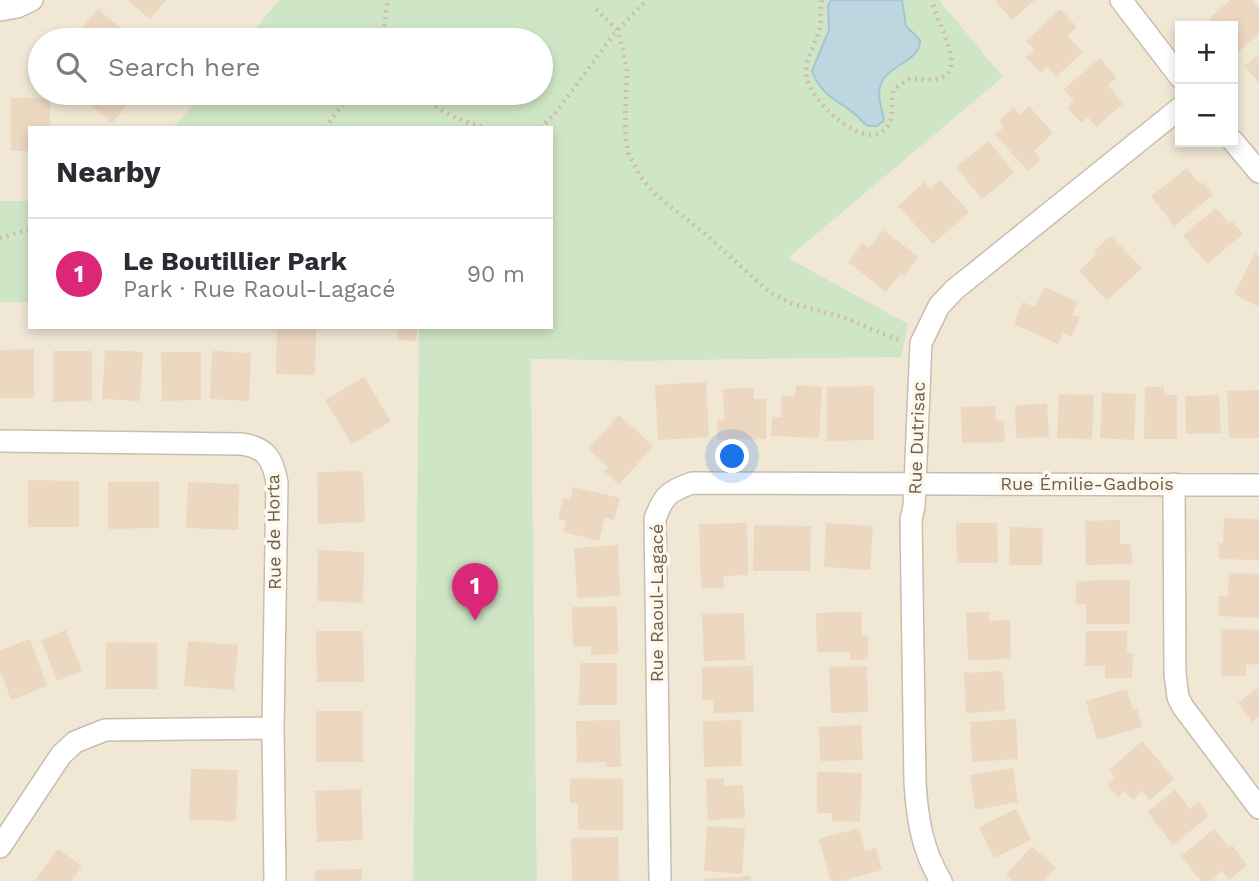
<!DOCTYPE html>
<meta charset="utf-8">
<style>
:root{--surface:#fff;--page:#f7f7f7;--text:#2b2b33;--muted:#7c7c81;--line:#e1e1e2;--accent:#db2777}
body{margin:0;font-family:"Work Sans",sans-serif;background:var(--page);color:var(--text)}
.controls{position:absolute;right:21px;top:21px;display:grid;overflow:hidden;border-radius:0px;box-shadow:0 4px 10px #0003}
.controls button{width:63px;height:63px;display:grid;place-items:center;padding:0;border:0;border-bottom:2px solid var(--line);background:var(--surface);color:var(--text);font:35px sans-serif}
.you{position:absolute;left:733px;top:457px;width:24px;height:24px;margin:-18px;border:5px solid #fff;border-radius:50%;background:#1a73e8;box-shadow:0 0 0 10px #1a73e833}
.badge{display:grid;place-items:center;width:46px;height:46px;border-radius:50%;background:var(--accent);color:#fff;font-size:23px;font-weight:700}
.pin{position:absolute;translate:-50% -58px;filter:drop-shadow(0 2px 4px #0008)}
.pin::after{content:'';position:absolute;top:37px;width:24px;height:21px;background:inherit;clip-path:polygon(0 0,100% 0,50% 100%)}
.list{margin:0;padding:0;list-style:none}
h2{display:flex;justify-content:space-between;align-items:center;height:91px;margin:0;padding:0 28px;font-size:30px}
h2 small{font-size:23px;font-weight:400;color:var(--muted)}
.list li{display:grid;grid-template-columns:46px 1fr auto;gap:21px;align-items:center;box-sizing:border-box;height:112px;padding:0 28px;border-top:2px solid var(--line)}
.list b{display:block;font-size:26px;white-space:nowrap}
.list p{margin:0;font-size:23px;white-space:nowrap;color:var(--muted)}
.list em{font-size:23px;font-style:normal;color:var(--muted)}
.icon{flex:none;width:38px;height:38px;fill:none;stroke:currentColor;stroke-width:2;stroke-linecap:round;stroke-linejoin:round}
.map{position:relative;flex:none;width:1259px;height:881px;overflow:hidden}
.search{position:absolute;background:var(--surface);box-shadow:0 4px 10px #0003;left:28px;top:28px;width:525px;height:77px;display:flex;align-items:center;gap:18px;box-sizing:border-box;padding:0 24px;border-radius:38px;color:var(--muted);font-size:26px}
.panel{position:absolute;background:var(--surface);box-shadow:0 4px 10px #0003;left:28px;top:126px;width:525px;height:203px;border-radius:0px}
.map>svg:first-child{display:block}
.residential{fill:#f0e7d5;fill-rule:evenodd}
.green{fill:#cfe6c6}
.water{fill:#bdd7e1;stroke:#a4c5d1;stroke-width:2}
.building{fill:#ecd7c1}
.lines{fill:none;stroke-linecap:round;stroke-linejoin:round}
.minor-casing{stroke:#cabdad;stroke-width:24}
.path{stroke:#d1bba4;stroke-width:4.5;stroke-dasharray:2 5;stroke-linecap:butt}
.minor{stroke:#fff;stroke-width:21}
.labels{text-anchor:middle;stroke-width:7;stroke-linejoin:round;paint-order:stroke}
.street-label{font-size:18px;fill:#705e4e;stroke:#fdf8ec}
</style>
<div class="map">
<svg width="1259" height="881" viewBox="0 0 1259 881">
<rect width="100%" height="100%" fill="#faf4e6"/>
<!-- residential -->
<path class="residential" d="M0,0H279L246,40H40V93H203L173,128H30V201H0Z
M939,0H1259V881H537L531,359L639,361L900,357L834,285L788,258L1003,77ZM1180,26H1233V142H1180Z
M0,302H30V327H419L413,881H0Z"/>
<!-- green -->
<path class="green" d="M279,0H939L1003,77L788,258L908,324L901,357L639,361L531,359L537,881H413L419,327H551V128H173L203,93H541V40H246Z
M0,201H30V302H0Z"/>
<!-- water -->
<path class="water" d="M831,0H902L906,26L920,40C920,64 886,63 880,87C877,98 882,109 884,120L877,126H868C863,123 860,119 856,115C836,98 822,97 812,71L829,30L828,6Z"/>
<!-- building -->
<path class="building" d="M127,0H166L150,19Z
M995,0H1035L1012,20Z
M1230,0H1252L1259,8V33L1234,56L1233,26H1217L1209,19Z
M98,9L134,39L133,40H92L80,30Z
M1060,9L1077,27L1067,36L1083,52L1056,77L1047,67L1040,73L1026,57L1034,50L1026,41Z
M1259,55V83L1245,66Z
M1100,58L1117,78L1108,85L1123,104L1096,127L1088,117L1081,123L1067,107L1074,101L1064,89Z
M76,93H137L112,123Z
M11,98H50V128H30V151H11Z
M1029,106L1053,133L1034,151L1041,159L1028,171L995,135L1004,127L999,121L1014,107L1020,115Z
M989,141L1014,173L982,199L956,167Z
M1187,168L1200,184L1203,182L1213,195L1174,226L1151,196Z
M940,180L969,212L933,244L898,206L924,182L930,189Z
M1216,208L1229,224L1232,221L1243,234L1207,264L1183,235Z
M883,230L919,257L904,276L901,273L886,292L848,262L862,243L869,248Z
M1111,236L1142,268L1107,301L1079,271L1097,254L1094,251Z
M1255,253L1259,256V307L1234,294Z
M1044,287L1078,302L1072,315L1080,318L1071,337L1063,333L1058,344L1014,324L1023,302L1035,307Z
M277,327H316L315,375L276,374Z
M398,327H417L416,341L397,340Z
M34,349V398H0V350Z
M105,350L143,352L140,401L102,399Z
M53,351H92V401L53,402Z
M212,351L251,353L249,401L210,399Z
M161,352H201V400L162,401Z
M364,377L391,421L352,444L325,400Z
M706,382L709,437L658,440L655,385Z
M796,385L822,387L819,438L771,436L772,417H781V396H795Z
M874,386V440L827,441V387Z
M1145,387H1164V395H1177V439H1144Z
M754,388V399H766V439L717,440V420H724L723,389Z
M1259,390V438H1229L1227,391Z
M1102,393L1136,394L1134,440L1100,438Z
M1059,394L1094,395L1092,439L1057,438Z
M1219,395L1221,433L1186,434L1185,396Z
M1047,404L1049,437L1016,438L1015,405Z
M995,406L996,421H1004L1005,442L962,443L961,407Z
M619,415L653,446L619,485L604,471L608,467L588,449Z
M363,471L365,522L318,524L317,472Z
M28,480L79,481V527H28Z
M108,482H159V528L108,529Z
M188,482L239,484L238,530L186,528Z
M573,487L620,498L614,520L605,517L599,541L563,532L566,521L558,519L563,498L570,500Z
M1224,518L1259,519V560L1219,559V542L1223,543Z
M1120,520V544H1131L1132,564L1086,565L1085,521Z
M747,523L748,575L723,576L724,588H701L699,524Z
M826,523L873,526L870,570L824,567Z
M956,523H997L998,563H957Z
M754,525L811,526L810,571H753Z
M1010,527L1043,528L1042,565H1009Z
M618,545L620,596L577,598L574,548Z
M318,550L364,552L363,603L317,601Z
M1229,573L1259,574V618L1219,616V596H1228Z
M1130,580V624H1086V604H1076V581Z
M617,606L618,654L591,655V646L573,647L572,607Z
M861,612L862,637L868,636V659L850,660V652H817L816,613Z
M989,612V621L1010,620L1011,659L968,660L966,613Z
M744,613L745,660L704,661L702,614Z
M1221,629L1259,630V665L1246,664V676H1221Z
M66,630L82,671L57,681L41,640Z
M316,631H363L364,682H317Z
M1086,631H1127V653H1133L1132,678H1105V666H1085Z
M30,639L47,686L11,700L0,670V650Z
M188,641L238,645L234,690L184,686Z
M106,642L157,643V689H106Z
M580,663H617V705H579Z
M753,666L754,712L714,713L713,700H702V667Z
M867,666L868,712L831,713L829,667Z
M1003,671L1005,711L966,713L964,673Z
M1259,687V717L1252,722L1238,703Z
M1127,689L1133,710L1137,709L1142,727L1097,740L1086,701Z
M316,711H363V762H316Z
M1016,719L1018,759L972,762L970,722Z
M620,720L621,767H606V762L577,763L576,721Z
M741,720L742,766L704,767L703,721Z
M861,725L863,760L820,761L819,727Z
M1142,741L1174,779L1150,800L1142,791L1133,800L1125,791L1118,797L1107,784L1115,777L1109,770Z
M1013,768L1018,802L975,810L970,775Z
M191,769L238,770L236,821L189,820Z
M817,772L862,773L860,822L832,821V813H817Z
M570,778L623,779V830H578V803H570Z
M724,778V786L743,785L745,818L708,820L706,779Z
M361,789L363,840L317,842L315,791Z
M1175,790L1190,809L1199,802L1209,816L1173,845L1147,812Z
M1016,809L1031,840L994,858L979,827Z
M707,826L745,828L742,874L704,871Z
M859,828L865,851L876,848L882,870L841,881H831L819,839Z
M1214,829L1229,848L1232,845L1247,865L1229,880L1222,871L1210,881H1201L1181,856Z
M618,837L619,881H572L571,838Z
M1032,846L1056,868L1044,881H1012L1006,875Z
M58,849L82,866L71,881H34Z
M362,869V881H315V870Z
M751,876V881H703V879Z"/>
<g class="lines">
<defs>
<path id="minor" d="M1121,0L1180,77
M0,10L17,7L32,0
M1233,141L1259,172
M0,441L241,444C266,447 273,459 277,483L273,728L275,881
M1174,484L1175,674L1178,697L1183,707L1259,808
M0,847L61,755L75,742L105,730L273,728
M660,881L655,519C663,496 669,491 692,483L1259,485
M941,881C922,850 917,817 915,782L911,519L914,507L921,343L939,306L954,290L1180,108"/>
</defs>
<!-- minor casing -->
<use href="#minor" class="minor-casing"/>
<!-- path -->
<path class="path" d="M822,0C819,9 822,18 820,27C816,45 803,60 807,79C812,102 867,156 888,126C895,115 890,101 894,89L910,78C981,90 941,37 932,0
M596,9L617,30L623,50L627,71L625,129L628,153L641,177L653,192L710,238L769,292L791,303L845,318L893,338L903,340
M382,40L388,0
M419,93C439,111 460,122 487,128
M325,128L351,93
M540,128L554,115L617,30L647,0
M0,238L30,229"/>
<!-- minor -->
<use href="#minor" class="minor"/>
</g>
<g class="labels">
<!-- street labels -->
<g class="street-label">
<text transform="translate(917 438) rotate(-88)" y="6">Rue Dutrisac</text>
<text x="1087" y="490">Rue Émilie-Gadbois</text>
<text transform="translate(274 532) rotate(-91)" y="6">Rue de Horta</text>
<text transform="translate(657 603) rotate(-90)" y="6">Rue Raoul-Lagacé</text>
</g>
</g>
</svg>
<div class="controls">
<button>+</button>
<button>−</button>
</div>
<div class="you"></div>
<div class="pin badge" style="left:475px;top:621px">1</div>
<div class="search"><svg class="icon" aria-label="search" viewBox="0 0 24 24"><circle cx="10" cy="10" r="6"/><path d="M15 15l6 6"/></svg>Search here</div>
<section class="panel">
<h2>Nearby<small></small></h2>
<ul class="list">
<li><span class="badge">1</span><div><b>Le Boutillier Park</b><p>Park · Rue Raoul-Lagacé</p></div><em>90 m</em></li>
</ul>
</section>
</div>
